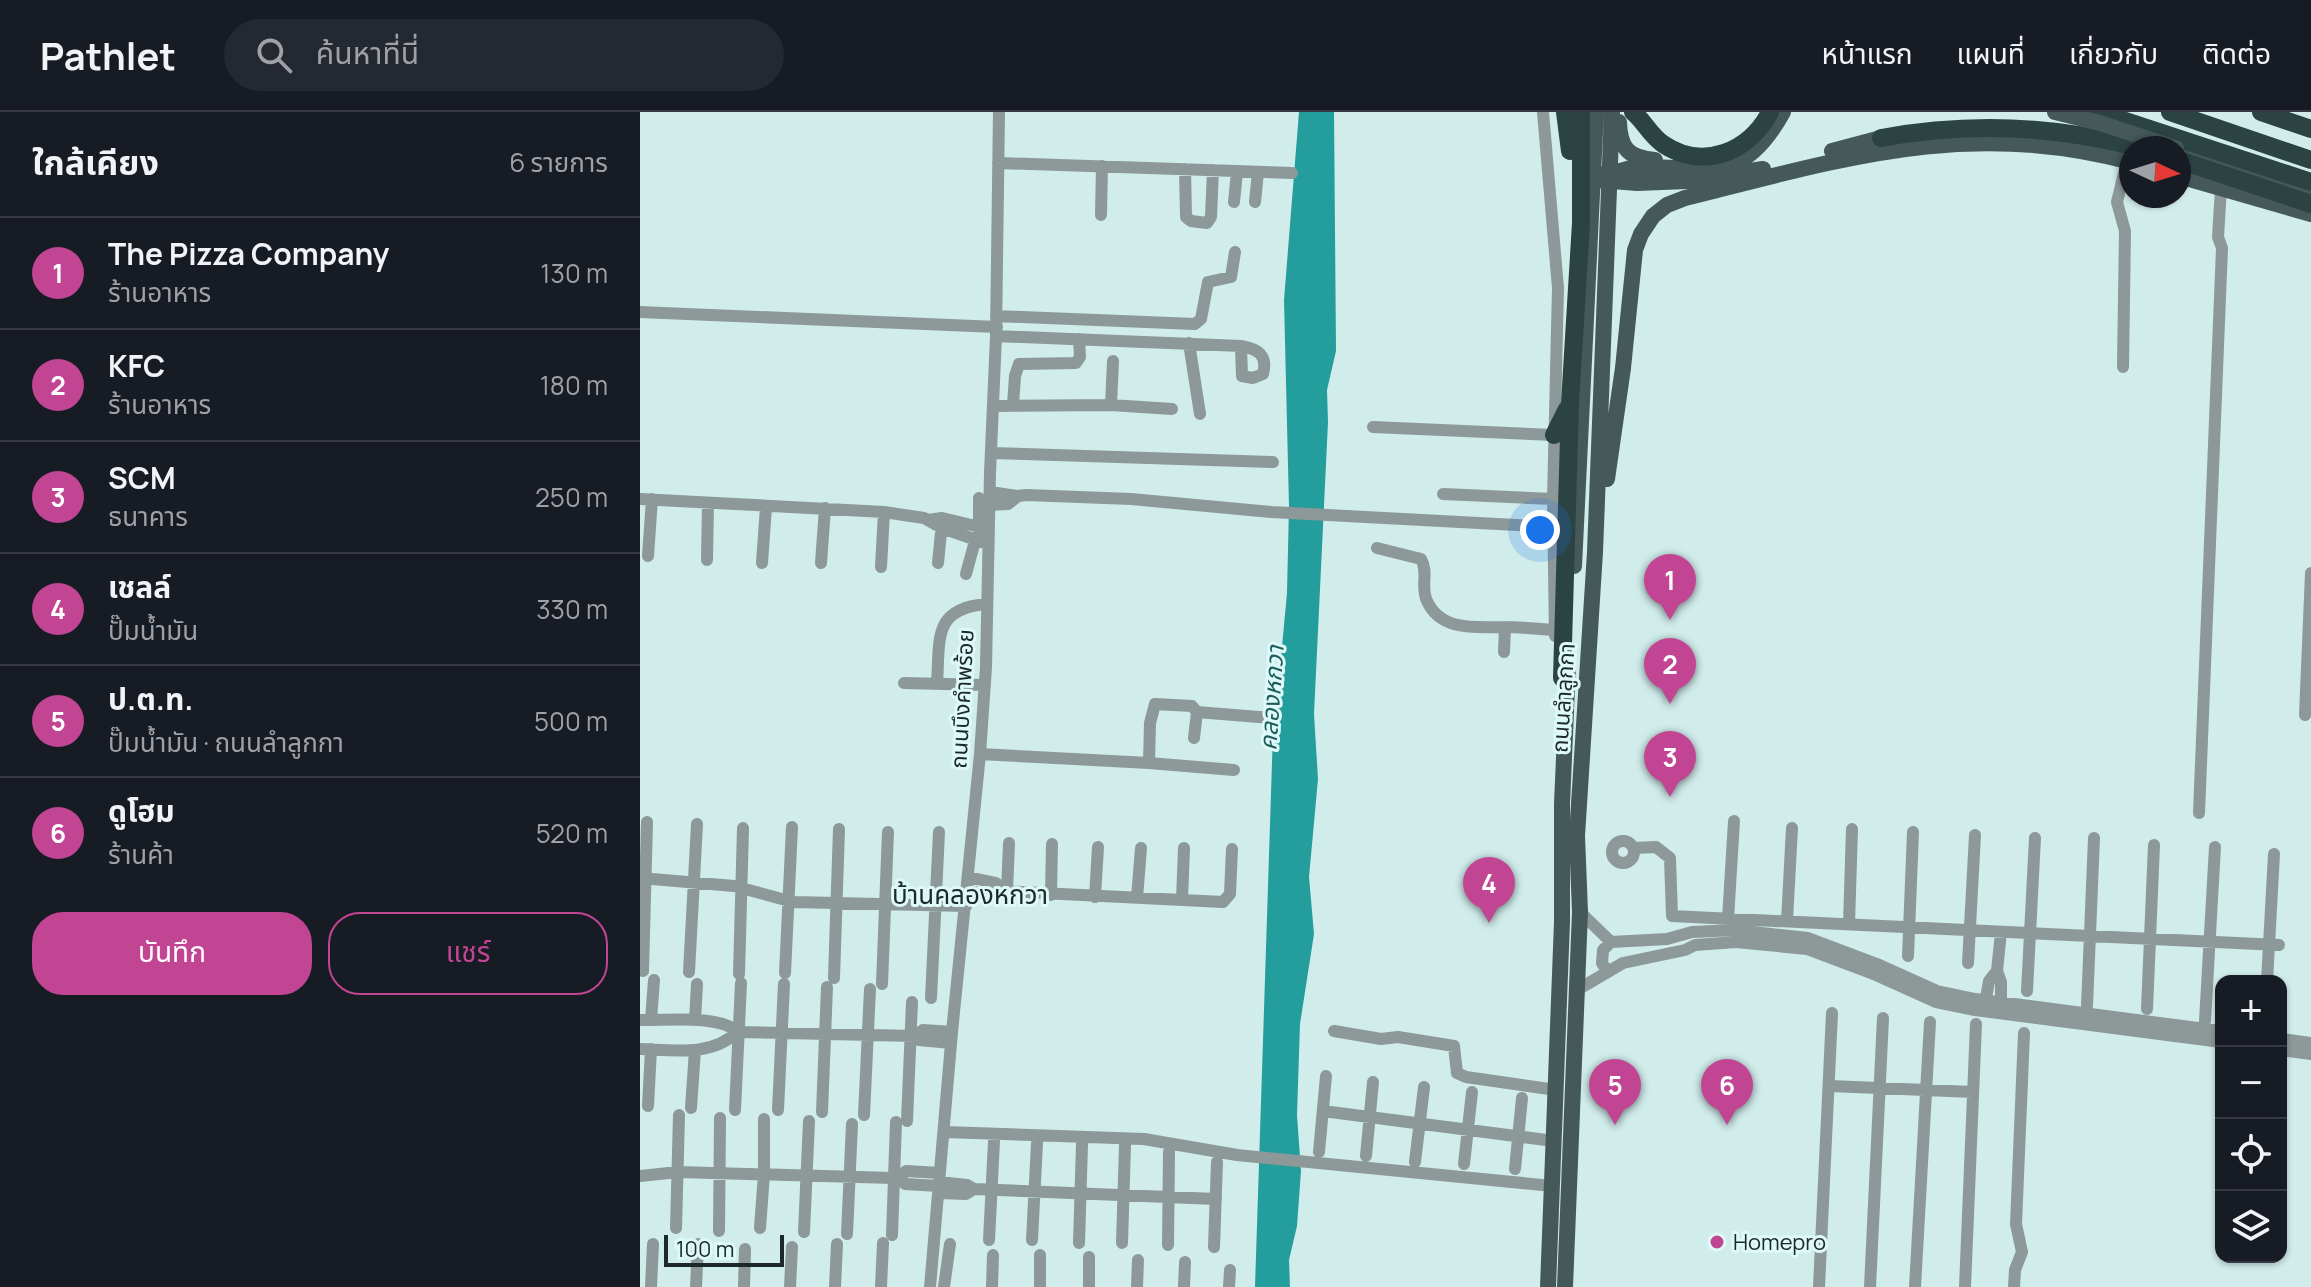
<!DOCTYPE html>
<html lang="th">
<meta charset="utf-8">
<style>
:root{--surface:#171b24;--page:#242831;--text:#f1f3f6;--muted:#9ea1a6;--line:#363941;--accent:#c24594}
body{margin:0;font-family:Manrope,"Noto Sans Thai",sans-serif;background:var(--page);color:var(--text)}
.controls{position:absolute;right:24px;bottom:24px;display:grid;overflow:hidden;border-radius:16px;box-shadow:0 2px 6px #0004}
.controls button{width:72px;height:72px;display:grid;place-items:center;padding:0;border:0;border-bottom:2px solid var(--line);background:var(--surface);color:var(--text);font:40px sans-serif}
.compass{position:absolute;left:1479px;top:24px;width:72px;height:72px;border-radius:50%;background:var(--surface);box-shadow:0 2px 6px #0004;rotate:94deg}
.scale{position:absolute;left:24px;bottom:20px;width:120px;box-sizing:border-box;padding-left:8px;border:4px solid #1d2828;border-top:0;font-size:22px;line-height:28px;white-space:nowrap;color:#1d2828;-webkit-text-stroke:6px #ddf9f8;paint-order:stroke}
.you{position:absolute;left:900px;top:418px;width:28px;height:28px;margin:-20px;border:6px solid #fff;border-radius:50%;background:#1a73e8;box-shadow:0 0 0 12px #1a73e833}
.badge{display:grid;place-items:center;width:52px;height:52px;border-radius:50%;background:var(--accent);color:#fff;font-size:26px;font-weight:700}
.pin{position:absolute;translate:-50% -66px;filter:drop-shadow(0 2px 4px #0008)}
.pin::after{content:'';position:absolute;top:42px;width:28px;height:24px;background:inherit;clip-path:polygon(0 0,100% 0,50% 100%)}
.list{margin:0;padding:0;list-style:none}
h2{display:flex;justify-content:space-between;align-items:center;height:104px;margin:0;padding:0 32px;font-size:34px}
h2 small{font-size:26px;font-weight:400;color:var(--muted)}
.list li{display:grid;grid-template-columns:52px 1fr auto;gap:24px;align-items:center;box-sizing:border-box;height:112px;padding:0 32px;border-top:2px solid var(--line)}
.list b{display:block;font-size:30px;white-space:nowrap}
.list p{margin:0;font-size:26px;white-space:nowrap;color:var(--muted)}
.list em{font-size:26px;font-style:normal;color:var(--muted)}
.actions{display:flex;gap:16px;padding:24px 32px}
.actions a{flex:1;padding:18px 0;border:2px solid var(--accent);border-radius:32px;text-align:center;font-size:28px;color:var(--accent)}
.actions .main{background:var(--accent);color:#fff}
.icon{flex:none;width:44px;height:44px;fill:none;stroke:currentColor;stroke-width:2;stroke-linecap:round;stroke-linejoin:round}
.map{position:relative;flex:none;width:1671px;height:1175px;overflow:hidden}
header{display:flex;align-items:center;gap:48px;box-sizing:border-box;height:112px;padding:0 40px;background:var(--surface);border-bottom:2px solid var(--line)}
header strong{font-size:38px}
nav{display:flex;gap:44px;margin-inline-start:auto;font-size:28px}
.search{width:560px;height:72px;background:var(--page);display:flex;align-items:center;gap:20px;box-sizing:border-box;padding:0 28px;border-radius:44px;color:var(--muted);font-size:30px}
main{display:flex}
aside{flex:1;background:var(--surface)}
.map>svg:first-child{display:block}
.water{fill:#249d9d}
.lines{fill:none;stroke-linecap:round;stroke-linejoin:round}
.minor{stroke:#8d9898;stroke-width:12}
.major{stroke:#455959;stroke-width:16}
.highway{stroke:#2c4343;stroke-width:18}
.major-bridge{stroke:#455959;stroke-width:16}
.poi-dot{fill:#c24594;stroke:#ddf9f8;stroke-width:3}
.labels{text-anchor:middle;stroke-width:6;stroke-linejoin:round;paint-order:stroke}
.street-label{font-size:22px;fill:#1d2828;stroke:#ddf9f8}
.poi-label{font-size:22px;fill:#1d2828;stroke:#ddf9f8;text-anchor:start}
.water-label{font-size:24px;font-style:italic;fill:#1f5d5d;stroke:#ddf9f8}
.quarter-label{font-size:26px;fill:#1d2828;stroke:#ddf9f8}
</style>
<header>
<strong>Pathlet</strong>
<div class="search"><svg class="icon" aria-label="search" viewBox="0 0 24 24"><circle cx="10" cy="10" r="6"/><path d="M15 15l6 6"/></svg>ค้นหาที่นี่</div>
<nav><a>หน้าแรก</a><a>แผนที่</a><a>เกี่ยวกับ</a><a>ติดต่อ</a></nav>
</header>
<main>
<aside>
<h2>ใกล้เคียง<small>6 รายการ</small></h2>
<ul class="list">
<li><span class="badge">1</span><div><b>The Pizza Company</b><p>ร้านอาหาร</p></div><em>130 m</em></li>
<li><span class="badge">2</span><div><b>KFC</b><p>ร้านอาหาร</p></div><em>180 m</em></li>
<li><span class="badge">3</span><div><b>SCM</b><p>ธนาคาร</p></div><em>250 m</em></li>
<li><span class="badge">4</span><div><b>เชลล์</b><p>ปั๊มน้ำมัน</p></div><em>330 m</em></li>
<li><span class="badge">5</span><div><b>ป.ต.ท.</b><p>ปั๊มน้ำมัน · ถนนลำลูกกา</p></div><em>500 m</em></li>
<li><span class="badge">6</span><div><b>ดูโฮม</b><p>ร้านค้า</p></div><em>520 m</em></li>
</ul>
<div class="actions"><a class="main">บันทึก</a><a>แชร์</a></div>
</aside>
<div class="map">
<svg width="1671" height="1175" viewBox="0 0 1671 1175">
<rect width="100%" height="100%" fill="#d0eceb"/>
<!-- water -->
<path class="water" d="M659,0H694L696,239L687,278L688,310L674,602L678,667L669,765L674,822L660,912L657,1003L661,1059L657,1114L649,1148L650,1175H615L634,589L639,567L647,481L649,394L644,188Z"/>
<g class="lines">
<!-- minor -->
<path class="minor" d="M903,0L918,176L913,387L915,524
M358,51L652,61
M545,57L546,105L551,109L567,111L571,105L573,58
M594,90L597,60
M615,90L618,60
M461,103L462,54
M0,200L357,215
M356,204L555,212L561,207L568,170L591,165L595,140
M356,224L601,234C618,237 628,243 623,262L613,266L602,264L601,234
M549,231L560,302
M1483,255L1485,119L1477,90L1487,49
M373,293L375,264L379,252L436,251L440,245L439,227
M471,293L473,249
M354,294L471,293L532,297
M733,315L914,323
M351,341L633,350
M350,380L378,384L386,383L491,387L631,400L895,414L913,413
M803,382L913,387
M0,387L244,400L284,406L302,416L348,432
M349,393L368,392L378,384
M288,408L302,406L344,416
M737,436L781,447C789,461 780,474 787,489C801,520 837,515 865,515C881,515 898,517 915,518
M8,444L12,387
M67,448L68,391
M122,451L126,395
M181,451L185,396
M298,451L302,410
M241,455L244,400
M326,462L339,414V386
M864,540L865,515
M264,571L345,573
M297,572C300,528 292,496 347,492
M1665,603L1671,461
M554,626L557,600
M340,642L509,651L510,611L515,592L552,594L557,600L631,606
M509,651L594,658
M1559,701L1582,136L1578,125L1581,76
M972 740a11 11 0 1 1 22 0a11 11 0 1 1-22 0Z
M994,736L1016,735L1030,746L1032,804L1639,833
M328,765L356,771L363,779
M0,766L94,774L153,790L326,794
M327,779L355,783L363,779L583,790L590,782L592,737
M367,779L369,731
M411,783L412,732
M455,785L458,735
M497,786L501,736
M542,788L544,736
M940,800L971,830L1027,827L1052,820L1095,818L1168,826L1237,852L1297,879L1335,887L1581,919
M1088,807L1094,709
M1147,809L1152,716
M1209,812L1212,717
M1361,820L1357,859L1361,870V898
M1268,844L1273,720
M1328,851L1335,723
M3,859L7,710
M967,859L962,851L963,838L971,830
M49,860L57,712
M145,861L152,715
M99,862L103,716
M194,866L199,717
M1627,869L1634,742
M242,872L248,720
M937,878L983,851L1045,838L1055,833L1096,830L1167,837L1236,863L1296,890L1335,898L1581,930
M1387,879L1395,726
M291,886L299,720
M1345,892L1349,869L1357,859
M1447,894L1454,726
M1507,897L1514,733
M0,908C25,909 80,902 97,920L275,924L279,928L311,931
M11,908L14,868
M55,908L57,872
M1565,909L1575,735
M694,919L741,927L758,925L814,934L817,961L826,965L916,978
M275,924L283,918L312,920
M1641,927L1671,931
M0,937C32,938 72,945 97,920
M1641,938L1671,942
M1190,974L1333,980
M8,994L11,937
M51,996L55,938
M95,998L101,871
M138,998L144,872
M683,999L914,1029
M182,1000L187,875
M224,1003L230,877
M267,1009L272,890
M304,1020L504,1027L597,1043L913,1074
M679,1040L686,964
M726,1044L733,970
M775,1050L784,975
M824,1052L832,980
M875,1057L882,986
M0,1064L38,1060L253,1066L260,1065L266,1059L300,1061
M260,1065L265,1072L299,1074
M299,1070L327,1073L334,1077L576,1087
M299,1081L326,1082L334,1077
M36,1116L39,1003
M120,1116L124,1062V1007
M79,1119L80,1006
M164,1120L169,1009
M207,1122L212,1012
M252,1123L256,1010
M349,1128L354,1029
M392,1128L397,1031
M439,1131L442,1032
M482,1131L485,1033
M528,1133L529,1040
M574,1135L577,1050
M449,1145V1175
M11,1175L13,1132
M56,1175L58,1132
M104,1175L105,1137
M150,1175L152,1135
M195,1175L197,1132
M241,1175L243,1131
M290,1175L312,920L340,642L346,555L350,361L356,224L359,0
M304,1175L310,1132
M352,1175L353,1143
M400,1175V1143
M497,1175L498,1148
M544,1175L545,1150
M589,1175L590,1158
M1179,1175L1192,901
M1230,1175L1243,906
M1275,1175L1290,910
M1325,1175L1336,912
M1374,1175L1375,1158L1382,1140L1376,1112L1384,921"/>
<!-- major -->
<path class="major" d="M979,10C980,36 988,46 1015,48
M1539,37L1671,81
M1192,39L1241,26L1251,29
M964,62C976,62 987,55 1000,55C1070,55 1103,73 1143,0
M1539,64L1671,102
M960,68L997,71L1047,69L1123,57
M967,367L983,256L995,138L1001,122L1013,104L1027,93L1045,86C1202,47 1328,6 1491,50
M934,454L956,0
M908,1175L922,810V692L928,553
M925,1175L940,800L937,724L955,440L972,0"/>
<!-- highway -->
<path class="highway" d="M925,0L930,39
M993,0C1004,9 1010,23 1023,32C1062,59 1110,40 1130,0
M1458,0L1671,70
M1530,0L1671,48
M1621,0L1671,17
M1241,26C1328,10 1414,13 1501,36
M1539,48L1671,92
M914,323L927,297
M922,566L930,291L941,111V0"/>
<!-- major-bridge -->
<path class="major-bridge" d="M1415,0L1460,11L1536,36"/>
</g>
<!-- markers -->
<circle class="poi-dot" cx="1077" cy="1130" r="8"/>
<g class="labels">
<!-- street labels -->
<g class="street-label">
<text transform="translate(923 586) rotate(-86)" y="8">ถนนลำลูกกา</text>
<text transform="translate(322 587) rotate(-87)" y="8">ถนนบึงคำพร้อย</text>
</g>
<!-- poi labels -->
<g class="poi-label">
<text x="1093" y="1138">Homepro</text>
</g>
<!-- water labels -->
<g class="water-label">
<text transform="translate(632 586) rotate(-86)" y="8">คลองหกวา</text>
</g>
<!-- quarter labels -->
<g class="quarter-label">
<text x="330" y="792">บ้านคลองหกวา</text>
</g>
</g>
</svg>
<div class="controls">
<button>+</button>
<button>−</button>
<button><svg class="icon" aria-label="locate" viewBox="0 0 24 24"><circle cx="12" cy="12" r="6"/><path d="M12 2v4M12 18v4M2 12h4M18 12h4"/></svg></button>
<button><svg class="icon" aria-label="layers" viewBox="0 0 24 24"><path d="M12 4l9 5-9 5-9-5zM3 14l9 5 9-5"/></svg></button>
</div>
<svg class="compass" viewBox="-18 -18 36 36"><path d="M0-13l5 13h-10z" fill="#e53935"/><path d="M0 13l5-13h-10z" fill="#9ea1a6"/></svg>
<div class="scale">100 m</div>
<div class="you"></div>
<div class="pin badge" style="left:1030px;top:508px">1</div>
<div class="pin badge" style="left:1030px;top:592px">2</div>
<div class="pin badge" style="left:1030px;top:685px">3</div>
<div class="pin badge" style="left:849px;top:811px">4</div>
<div class="pin badge" style="left:975px;top:1013px">5</div>
<div class="pin badge" style="left:1087px;top:1013px">6</div>
</div>
</main>
